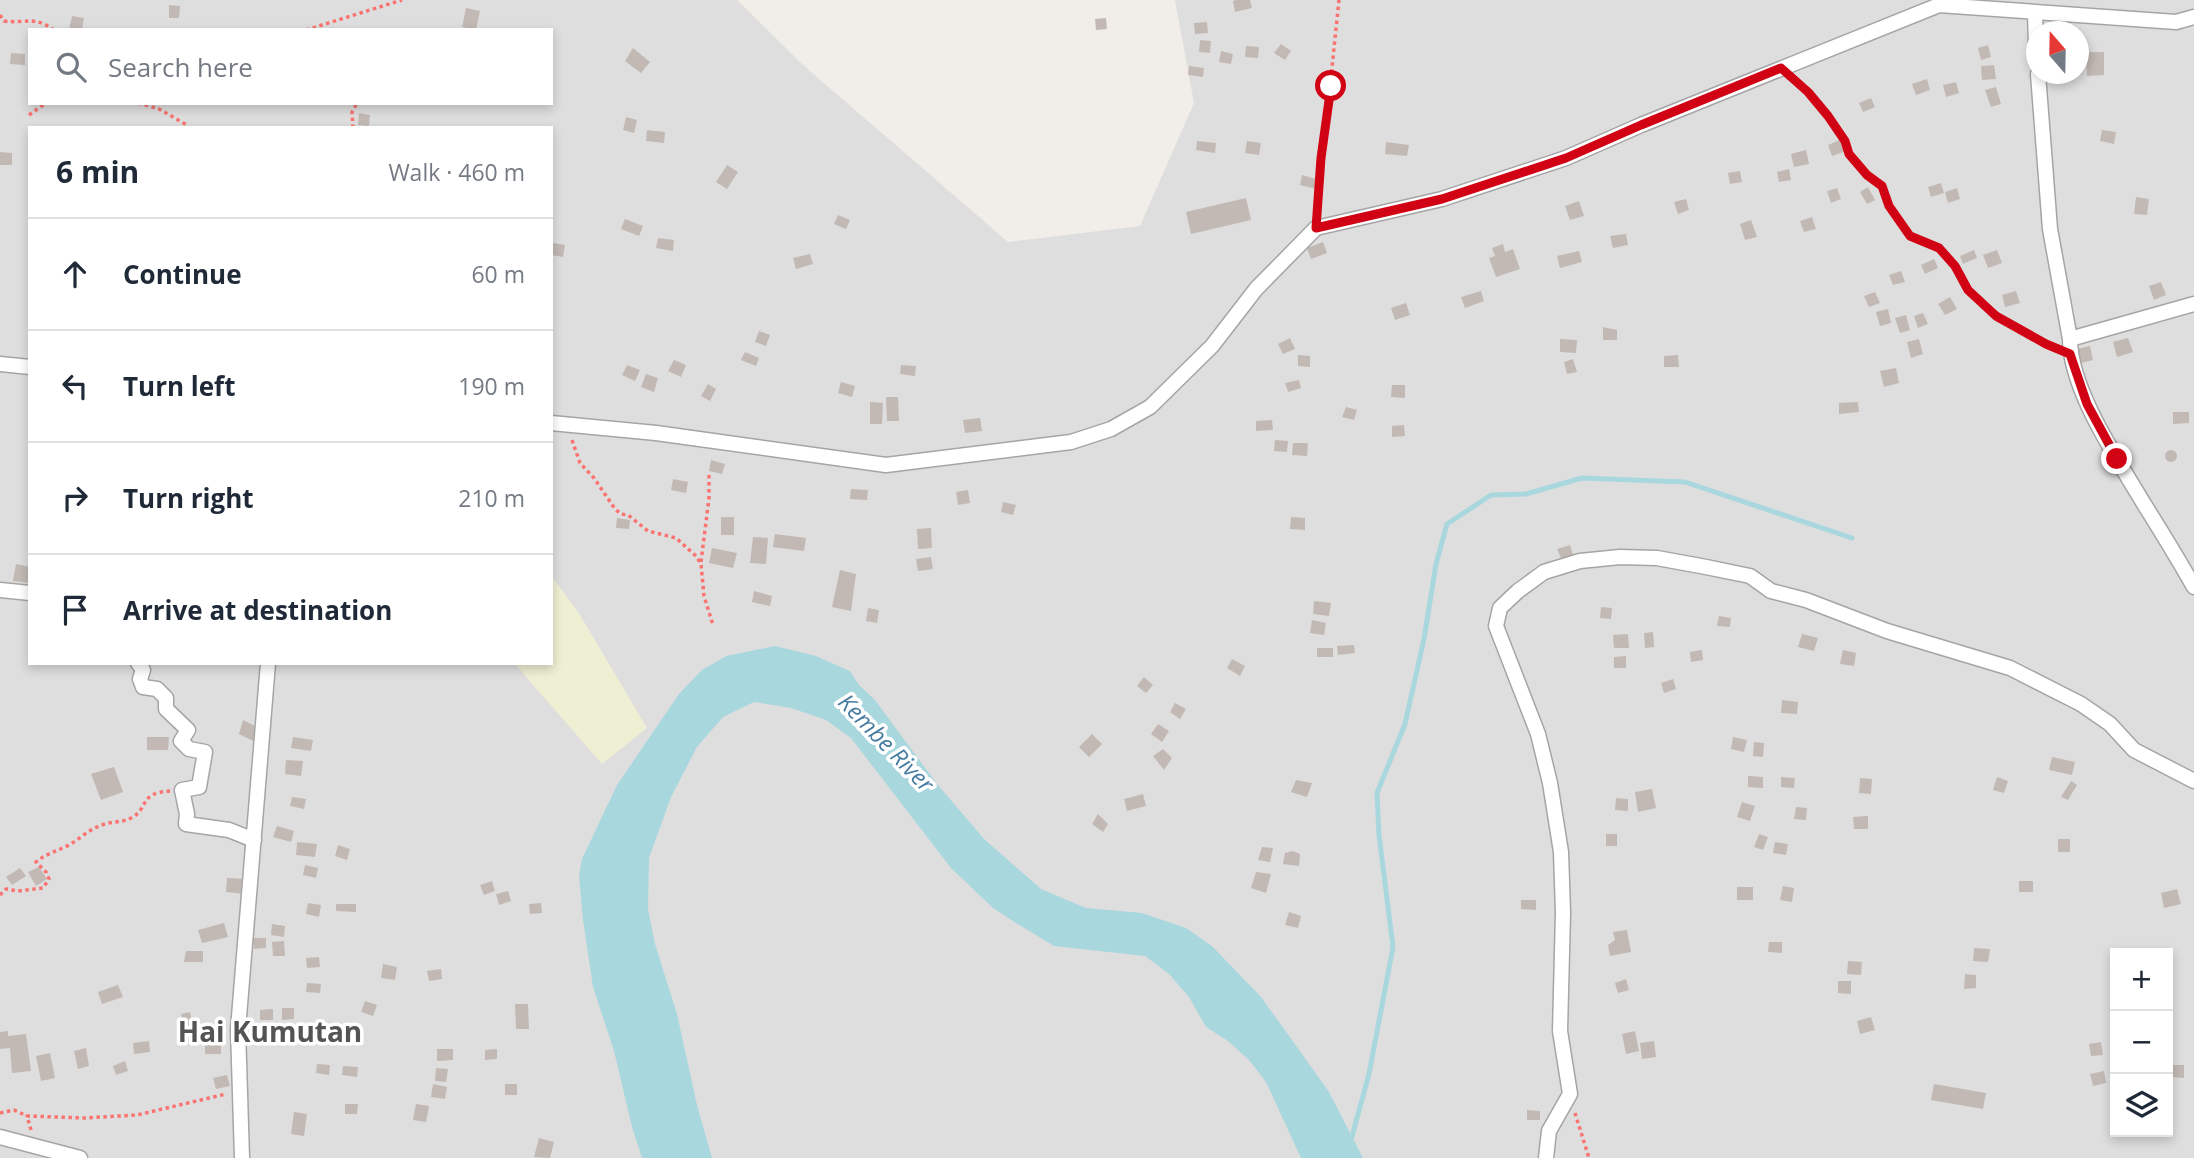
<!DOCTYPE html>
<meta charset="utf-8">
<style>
:root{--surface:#fff;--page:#f2f2f3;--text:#1f2937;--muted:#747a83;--line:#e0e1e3}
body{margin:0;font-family:"Open Sans",sans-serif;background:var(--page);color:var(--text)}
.controls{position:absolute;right:21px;bottom:21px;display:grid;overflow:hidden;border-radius:0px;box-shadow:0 4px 10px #0003}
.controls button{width:63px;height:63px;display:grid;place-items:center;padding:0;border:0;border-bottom:2px solid var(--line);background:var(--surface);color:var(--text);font:35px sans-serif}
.compass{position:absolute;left:2026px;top:21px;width:63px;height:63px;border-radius:50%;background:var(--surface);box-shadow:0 4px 10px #0003;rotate:340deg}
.stop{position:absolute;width:21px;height:21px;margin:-16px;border:5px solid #d10213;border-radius:50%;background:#fff}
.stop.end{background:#d10213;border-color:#fff;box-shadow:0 2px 7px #0008}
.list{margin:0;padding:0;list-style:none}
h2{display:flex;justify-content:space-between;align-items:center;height:91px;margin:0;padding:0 28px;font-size:30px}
h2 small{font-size:23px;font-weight:400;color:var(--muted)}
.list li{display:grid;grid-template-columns:46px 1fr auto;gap:21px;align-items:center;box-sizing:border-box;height:112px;padding:0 28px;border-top:2px solid var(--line)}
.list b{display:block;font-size:26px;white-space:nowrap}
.list em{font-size:23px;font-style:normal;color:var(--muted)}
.icon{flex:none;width:38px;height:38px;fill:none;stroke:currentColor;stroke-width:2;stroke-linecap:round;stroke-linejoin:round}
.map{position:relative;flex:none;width:2194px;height:1158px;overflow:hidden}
.search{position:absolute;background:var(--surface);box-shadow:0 4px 10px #0003;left:28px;top:28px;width:525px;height:77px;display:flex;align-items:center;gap:18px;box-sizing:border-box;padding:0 24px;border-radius:0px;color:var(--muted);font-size:26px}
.panel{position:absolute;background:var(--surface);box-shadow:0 4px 10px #0003;left:28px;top:126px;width:525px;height:539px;border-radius:0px}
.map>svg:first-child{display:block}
.residential{fill:#dfdede;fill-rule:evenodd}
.farmland{fill:#efefd4}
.water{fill:#a9d7de}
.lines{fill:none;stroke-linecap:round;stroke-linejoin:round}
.stream{stroke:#a9d7de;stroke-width:5}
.building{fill:#c2b9b4}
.street-casing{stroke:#a5a5a5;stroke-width:17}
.path{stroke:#f97471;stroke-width:3.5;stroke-dasharray:3.5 3.5;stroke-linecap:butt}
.street{stroke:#fff;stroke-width:14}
.route{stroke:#d10213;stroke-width:9}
.labels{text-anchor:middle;stroke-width:7;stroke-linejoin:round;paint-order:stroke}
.water-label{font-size:23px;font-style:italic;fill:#477ca1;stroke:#fff}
.district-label{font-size:28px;font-weight:bold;fill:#545454;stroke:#fff}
</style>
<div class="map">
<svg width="2194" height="1158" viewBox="0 0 2194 1158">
<rect width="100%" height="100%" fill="#f1ede8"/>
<!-- residential -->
<path class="residential" d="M0,0H737L803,65L1008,242L1140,226L1194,103L1175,0H2194V1158H0ZM30,30H551V103H30ZM2036,32H2078V74H2036ZM30,128H551V663H30ZM2115,953H2168V1132H2115Z"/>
<!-- farmland -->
<path class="farmland" d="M551,575L580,615L647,728L602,764L514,663H551Z"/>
<!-- water -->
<path class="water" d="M775,646L816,656L850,671L859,685L875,700L937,784L984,839L1041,889L1086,908L1142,913L1186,928L1212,946L1261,997L1292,1040L1329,1092L1363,1158H1301L1266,1082L1249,1060L1228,1041L1206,1027L1189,997L1169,974L1145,956L1054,946L1016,923L993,908L951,868L851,738L826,720L791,708L754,702L723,717L697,747L671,797L649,858L648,909L655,944L677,1014L697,1105L712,1158H642L632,1127L614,1051L593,987L583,920L579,876L582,859L617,785L679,694L702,670L726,656Z"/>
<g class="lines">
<!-- stream -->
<path class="stream" d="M1351,1140L1369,1074L1393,947L1379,835L1377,793L1405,724L1424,639L1436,564L1447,524L1491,495L1526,494L1582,478L1685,482L1852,538"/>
</g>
<!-- building -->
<path class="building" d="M1236,0H1250L1252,8L1235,12L1233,1Z
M169,5L180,6L179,18H169Z
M466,8L480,11L476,30L462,27Z
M72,16L84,18L82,30L69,29Z
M1106,18L1107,29L1096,30L1095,19Z
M1207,22L1208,33L1195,34L1194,23Z
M1200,40L1211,41L1210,53L1199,52Z
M1281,44L1291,51L1285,60L1274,53Z
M1988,45L1991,57L1981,60L1978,48Z
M1246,46L1259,47L1258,58L1245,57Z
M633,48L650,62L641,73L625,61Z
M1221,51L1233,54L1231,64L1219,62Z
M2086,52H2104V75L2087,76Z
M11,53L25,54V65L10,64Z
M1994,65L1996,79L1982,80L1981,66Z
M1189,66L1204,68L1203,77L1188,75Z
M1927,79L1930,90L1916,95L1912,84Z
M1956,82L1959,93L1946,97L1943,85Z
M1996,87L2001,104L1991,107L1985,90Z
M1871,98L1875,107L1863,112L1859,103Z
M359,113L370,115L369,126L358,125Z
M626,117L637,120L634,133L623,130Z
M647,130L665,132L664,143L646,141Z
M2102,130L2116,132L2114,144L2100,141Z
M1842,139L1846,151L1832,156L1828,145Z
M1197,141L1216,143L1215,153L1196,150Z
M1247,141L1261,143L1259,155L1245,153Z
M1386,142L1409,145L1407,156L1385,154Z
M1806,150L1809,164L1794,167L1791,154Z
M0,152L12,153V165H0Z
M727,165L738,172L727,189L716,182Z
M1789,169L1791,180L1779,182L1777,172Z
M1740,171L1742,182L1730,184L1728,173Z
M1302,175L1319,180L1317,189L1300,185Z
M1941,183L1944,193L1931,197L1928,187Z
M1868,187L1875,200L1867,204L1860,192Z
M1837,188L1841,199L1831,203L1827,191Z
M1957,188L1960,199L1948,203L1945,192Z
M2136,197L2149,199L2147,215L2134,214Z
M1246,198L1251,220L1191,234L1186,212Z
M1686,199L1689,210L1678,214L1674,202Z
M1579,201L1584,216L1570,220L1565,206Z
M838,215L850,220L846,229L834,224Z
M1812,217L1816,229L1804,232L1800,221Z
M625,219L643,226L639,236L621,229Z
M1751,220L1757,237L1745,240L1740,224Z
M1626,234L1628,245L1613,248L1610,236Z
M658,238L674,240L673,251L656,248Z
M1323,242L1327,253L1311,259L1307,248Z
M553,243L565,245L563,257L551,255Z
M1503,244L1505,252L1513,249L1520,269L1496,277L1489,258L1495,256L1492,248Z
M1974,250L1977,258L1963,264L1960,256Z
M1997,250L2002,263L1988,268L1983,255Z
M1579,251L1582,262L1560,268L1557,256Z
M810,254L813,264L796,269L793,258Z
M1934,259L1938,268L1925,274L1921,265Z
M1901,271L1905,282L1893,285L1889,275Z
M2161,282L2166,295L2154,300L2149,286Z
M1481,291L1484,301L1465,308L1461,297Z
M2016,291L2020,303L2005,307L2002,295Z
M1875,292L1880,303L1869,307L1864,296Z
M1950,297L1957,309L1945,315L1938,304Z
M1406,303L1410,315L1395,320L1391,308Z
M1888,309L1891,323L1880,326L1876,312Z
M1923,313L1928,324L1918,328L1914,316Z
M1906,315L1910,330L1900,333L1895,318Z
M1603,327L1617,330V340H1603Z
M759,331L770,335L766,346L755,342Z
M1290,338L1295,349L1283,354L1278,344Z
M2128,338L2133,352L2117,357L2113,342Z
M1560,339L1577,340L1576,353L1560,352Z
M1919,339L1923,354L1911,358L1907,342Z
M2090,346L2093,360L2077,364L2073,350Z
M745,352L759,358L756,366L741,360Z
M1298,355L1310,356V367L1298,366Z
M1678,355L1679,367H1664V356Z
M1573,359L1577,372L1567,374L1564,362Z
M674,360L686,365L681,377L668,371Z
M627,365L640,370L635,381L622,375Z
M901,365L916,366L915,376L900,374Z
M1896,368L1899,383L1884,387L1880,371Z
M646,374L658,378L654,392L641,387Z
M1299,380L1301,388L1288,392L1285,383Z
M841,382L855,386L852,397L838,393Z
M708,384L716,389L710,401L701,396Z
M1392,385H1405V398L1391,397Z
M886,397H898L899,421H887Z
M870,402L883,403L882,424H870Z
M1858,402L1859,412L1839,414V403Z
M1346,407L1357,410L1354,420L1342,417Z
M2173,412H2189V423L2173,424Z
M980,418L982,431L965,433L963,420Z
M1272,420L1273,430L1256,431V421Z
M1404,425L1405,436L1392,437V426Z
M1275,440L1288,441L1287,452L1274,451Z
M1293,443H1308L1307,456L1292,455Z
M2165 456a6 6 0 1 1 12 0a6 6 0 1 1-12 0Z
M711,460L725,464L722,474L709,471Z
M673,479L688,482L686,493L671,490Z
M851,489L868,490L867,500L850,499Z
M968,490L970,503L958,505L956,492Z
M1003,502L1016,505L1013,515L1001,512Z
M721,517H734V535H721Z
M1291,517L1305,518V530L1290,529Z
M617,518L630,520L629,529L616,528Z
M931,528L932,548L918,549L917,529Z
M775,534L806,538L804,551L773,547Z
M753,537L768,538L766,564L750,563Z
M1570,545L1573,555L1561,558L1557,549Z
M712,548L737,553L733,568L709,563Z
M931,557L933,569L918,571L916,559Z
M16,564L30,567L29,583L13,581Z
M840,570L856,574L851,611L832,607Z
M754,591L772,596L770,606L752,602Z
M1314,601L1331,603L1329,616L1313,614Z
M1601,607L1612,608L1611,619L1600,618Z
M868,608L879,610L877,623L866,621Z
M1719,616L1731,618L1730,627L1717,626Z
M1312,620L1326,623L1324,635L1310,633Z
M1653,632L1654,647L1645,648L1644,633Z
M1628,634L1629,648H1614L1613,635Z
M1802,634L1818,638L1814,651L1798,647Z
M1354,645L1355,653L1338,655L1337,646Z
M1317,648H1333V657H1317Z
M1702,650L1703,660L1691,662L1690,652Z
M1843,650L1856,653L1854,666L1840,664Z
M1626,656V668H1614V657Z
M1232,659L1245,666L1240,676L1227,668Z
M1144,677L1153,685L1146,693L1137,686Z
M1673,679L1676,689L1664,693L1661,683Z
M1782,700L1798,702L1797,714L1781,713Z
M1175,703L1186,709L1180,719L1170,712Z
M243,720L261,729L257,743L239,734Z
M1158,724L1169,731L1162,742L1151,734Z
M1092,734L1102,744L1089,757L1079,747Z
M147,737H169L168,750H147Z
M293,737L313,740L311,751L291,748Z
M1733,737L1747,740L1744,752L1731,749Z
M1754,742L1764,743L1763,757L1753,756Z
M1163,749L1172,758L1164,770L1153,756Z
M2052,757L2075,762L2072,775L2049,770Z
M286,760L303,761L301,776L285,774Z
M114,767L123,792L101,800L91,774Z
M1748,776L1763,777V788L1748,787Z
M1781,777L1795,778L1794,788L1781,787Z
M1997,777L2008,781L2004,793L1993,790Z
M1860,778L1872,779L1871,794L1859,793Z
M1296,780L1312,783L1307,797L1291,792Z
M2071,781L2077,785L2068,800L2061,797Z
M1652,789L1656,808L1638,812L1635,792Z
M1143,794L1146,806L1127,811L1124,799Z
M292,797L306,799L304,809L290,806Z
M1616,798L1628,799V811L1615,810Z
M1742,802L1755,806L1750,821L1737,817Z
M1796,807L1807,808L1806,820L1794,819Z
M1098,814L1108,824L1103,832L1092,824Z
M1868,816V829H1854L1853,817Z
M277,826L294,831L291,842L273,837Z
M1606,834H1617V846H1606Z
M1759,834L1768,837L1763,850L1754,847Z
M2058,839H2070V852H2058Z
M297,842L317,844L315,857L296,855Z
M1775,842L1788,844L1786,855L1773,853Z
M338,845L350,849L347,860L335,856Z
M1262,847L1273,848L1270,862L1258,860Z
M1293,851L1300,854L1299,866L1283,864L1285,853Z
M305,865L318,868L316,878L303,875Z
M39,867L47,879L36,886L28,872Z
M20,868L26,876L12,885L6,877Z
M1256,872L1271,874L1266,893L1251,888Z
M227,878L245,879V894L226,892Z
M492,881L495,891L484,895L480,885Z
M2019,881H2033V892H2019Z
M1783,886L1794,888L1792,902L1780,900Z
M1737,887H1753V900H1737Z
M2177,889L2181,904L2164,908L2161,893Z
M508,891L511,901L499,905L496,894Z
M1521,900H1536V910L1521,909Z
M308,903L321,905L319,917L306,914Z
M541,903L542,913L530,914L529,904Z
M336,904H356V912L336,911Z
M1289,912L1301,916L1298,928L1285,925Z
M224,923L228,937L202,943L198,930Z
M272,924L285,926L284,937L271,935Z
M1627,930L1631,952L1610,956L1608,945L1615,940L1613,932Z
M253,938H266V948L254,949Z
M284,941L285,956H273L272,942Z
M1769,942H1782V953L1768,952Z
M1974,948L1990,949L1988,962L1973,961Z
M186,951H203V962H184Z
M319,957L320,967L307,968L306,958Z
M1848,961L1862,962L1861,975L1847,974Z
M383,964L397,967L395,980L381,978Z
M441,969L442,979L429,981L427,971Z
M1965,974L1976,975V988L1964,989Z
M1626,979L1629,990L1618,993L1615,983Z
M1838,981H1851V994L1838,993Z
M307,983L321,984L320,993L306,992Z
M118,985L123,997L102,1004L98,992Z
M365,1001L377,1005L373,1016L361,1012Z
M515,1004H528L529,1029H516Z
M282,1008H294V1019L282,1020Z
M273,1009V1020H260V1010Z
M190,1012L193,1025L184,1028L181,1014Z
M1871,1017L1875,1030L1860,1034L1857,1021Z
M8,1031V1036L26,1034L31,1071L12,1073L10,1048L0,1049V1032Z
M1635,1031L1639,1051L1626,1054L1622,1034Z
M149,1041L150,1052L134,1054L133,1043Z
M1654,1041L1656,1057L1642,1059L1640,1043Z
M2101,1042L2103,1055L2091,1056L2089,1044Z
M205,1044H221V1054H205Z
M86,1048L89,1066L78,1069L74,1051Z
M437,1049H453V1060L437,1061Z
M497,1049V1059L485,1060V1050Z
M50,1053L55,1078L41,1081L36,1056Z
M125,1061L128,1071L116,1075L113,1066Z
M317,1064L330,1065L329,1075L316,1073Z
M2173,1065H2184V1078L2172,1077Z
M343,1066L358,1067L357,1077L342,1075Z
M436,1068L448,1069L446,1082L435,1081Z
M2104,1071L2106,1083L2093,1086L2090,1074Z
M227,1075L230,1086L216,1089L213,1078Z
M433,1084L447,1087L445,1099L431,1097Z
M505,1084H517V1095H505Z
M1934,1084L1986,1093L1983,1109L1931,1100Z
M345,1104H358L357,1114H345Z
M416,1104L429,1106L426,1122L413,1120Z
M1527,1110L1540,1111V1120H1527Z
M294,1112L307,1114L304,1136L291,1134Z
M539,1138L554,1142L550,1158L534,1157Z"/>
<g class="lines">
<defs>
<path id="street" d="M2035,13L2036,46
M2038,74L2050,229L2070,339C2070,390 2118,460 2144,504C2161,531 2178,559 2194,587
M2070,339L2194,304
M0,364L30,367
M551,423L656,433L886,465L1071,442L1111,429L1150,407L1212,346L1256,289L1316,228L1442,199L1566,158L1641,125L1939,5L2176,22L2194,17
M0,590L30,593
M138,663L143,670L140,679L143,687L157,689L166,698V709L188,730L181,741L189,749L205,752L199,787L182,790L187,814L186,824L229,830L254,840
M0,1137L80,1158
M242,1158L238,1029L268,663
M1546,1158L1549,1131L1570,1094L1560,1031L1563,913L1561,852L1550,783L1538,734L1496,626L1500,608L1518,591L1544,572L1580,561L1620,557L1657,558L1706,567L1750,576L1771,591L1806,600L1887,631L2010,668L2081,704L2110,724L2134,750L2194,781"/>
</defs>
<!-- street casing -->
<use href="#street" class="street-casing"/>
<!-- path -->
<path class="path" d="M0,15L4,21C26,24 33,15 54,30
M306,30L402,0
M1793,79L1828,115L1845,141L1849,154L1867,175L1882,186L1889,206L1910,236L1939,248L1955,266L1967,290L1996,316L2056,348
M138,103L159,109L187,125
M29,115L46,103
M353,128L352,112L357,103
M1317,212L1339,0
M572,440L580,463L594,478L615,509L621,514L628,515L648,531L676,538L696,556L701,564L704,596L713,625
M701,562L709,498V474
M0,895L6,889L18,891L43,888L49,879L46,872L36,862C46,854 54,852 65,847C77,842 88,829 102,825C112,821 123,823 133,817C149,807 139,793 170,791
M0,1113L14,1110L27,1116
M1575,1113L1589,1158
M31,1130L27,1116L84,1118L137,1115L226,1094"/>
<!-- street -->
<use href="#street" class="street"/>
</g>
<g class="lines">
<!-- route -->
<path class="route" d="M1331,86L1321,158L1316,228L1442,199L1566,158L1641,125L1781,68L1808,92L1828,116L1845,141L1849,154L1867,175L1882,186L1889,206L1910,236L1939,248L1955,266L1968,290L1996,316L2046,344L2070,354L2087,404L2117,459"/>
</g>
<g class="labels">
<!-- water labels -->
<g class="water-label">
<text transform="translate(886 743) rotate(46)" y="8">Kembe River</text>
</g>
<!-- district labels -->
<g class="district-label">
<text x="270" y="1042">Hai Kumutan</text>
</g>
</g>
</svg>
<div class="controls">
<button>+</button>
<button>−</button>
<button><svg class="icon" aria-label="layers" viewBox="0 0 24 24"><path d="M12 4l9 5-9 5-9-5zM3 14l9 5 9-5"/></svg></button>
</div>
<svg class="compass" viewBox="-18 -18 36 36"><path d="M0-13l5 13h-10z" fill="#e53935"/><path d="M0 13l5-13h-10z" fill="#747a83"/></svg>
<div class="stop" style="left:1331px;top:86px"></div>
<div class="stop end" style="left:2117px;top:459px"></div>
<div class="search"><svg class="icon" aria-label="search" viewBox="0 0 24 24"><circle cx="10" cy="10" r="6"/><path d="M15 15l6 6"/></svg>Search here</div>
<section class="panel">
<h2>6 min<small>Walk · 460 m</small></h2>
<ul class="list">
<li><svg class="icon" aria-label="ahead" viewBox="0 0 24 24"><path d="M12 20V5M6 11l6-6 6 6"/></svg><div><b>Continue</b></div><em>60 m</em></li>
<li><svg class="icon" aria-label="left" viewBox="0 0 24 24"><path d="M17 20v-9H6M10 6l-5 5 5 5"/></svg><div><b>Turn left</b></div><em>190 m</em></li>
<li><svg class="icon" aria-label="right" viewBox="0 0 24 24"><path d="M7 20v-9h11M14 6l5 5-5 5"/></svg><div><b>Turn right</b></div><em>210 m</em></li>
<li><svg class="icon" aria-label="arrive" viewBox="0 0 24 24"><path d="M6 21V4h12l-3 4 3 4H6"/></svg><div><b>Arrive at destination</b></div></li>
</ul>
</section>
</div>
